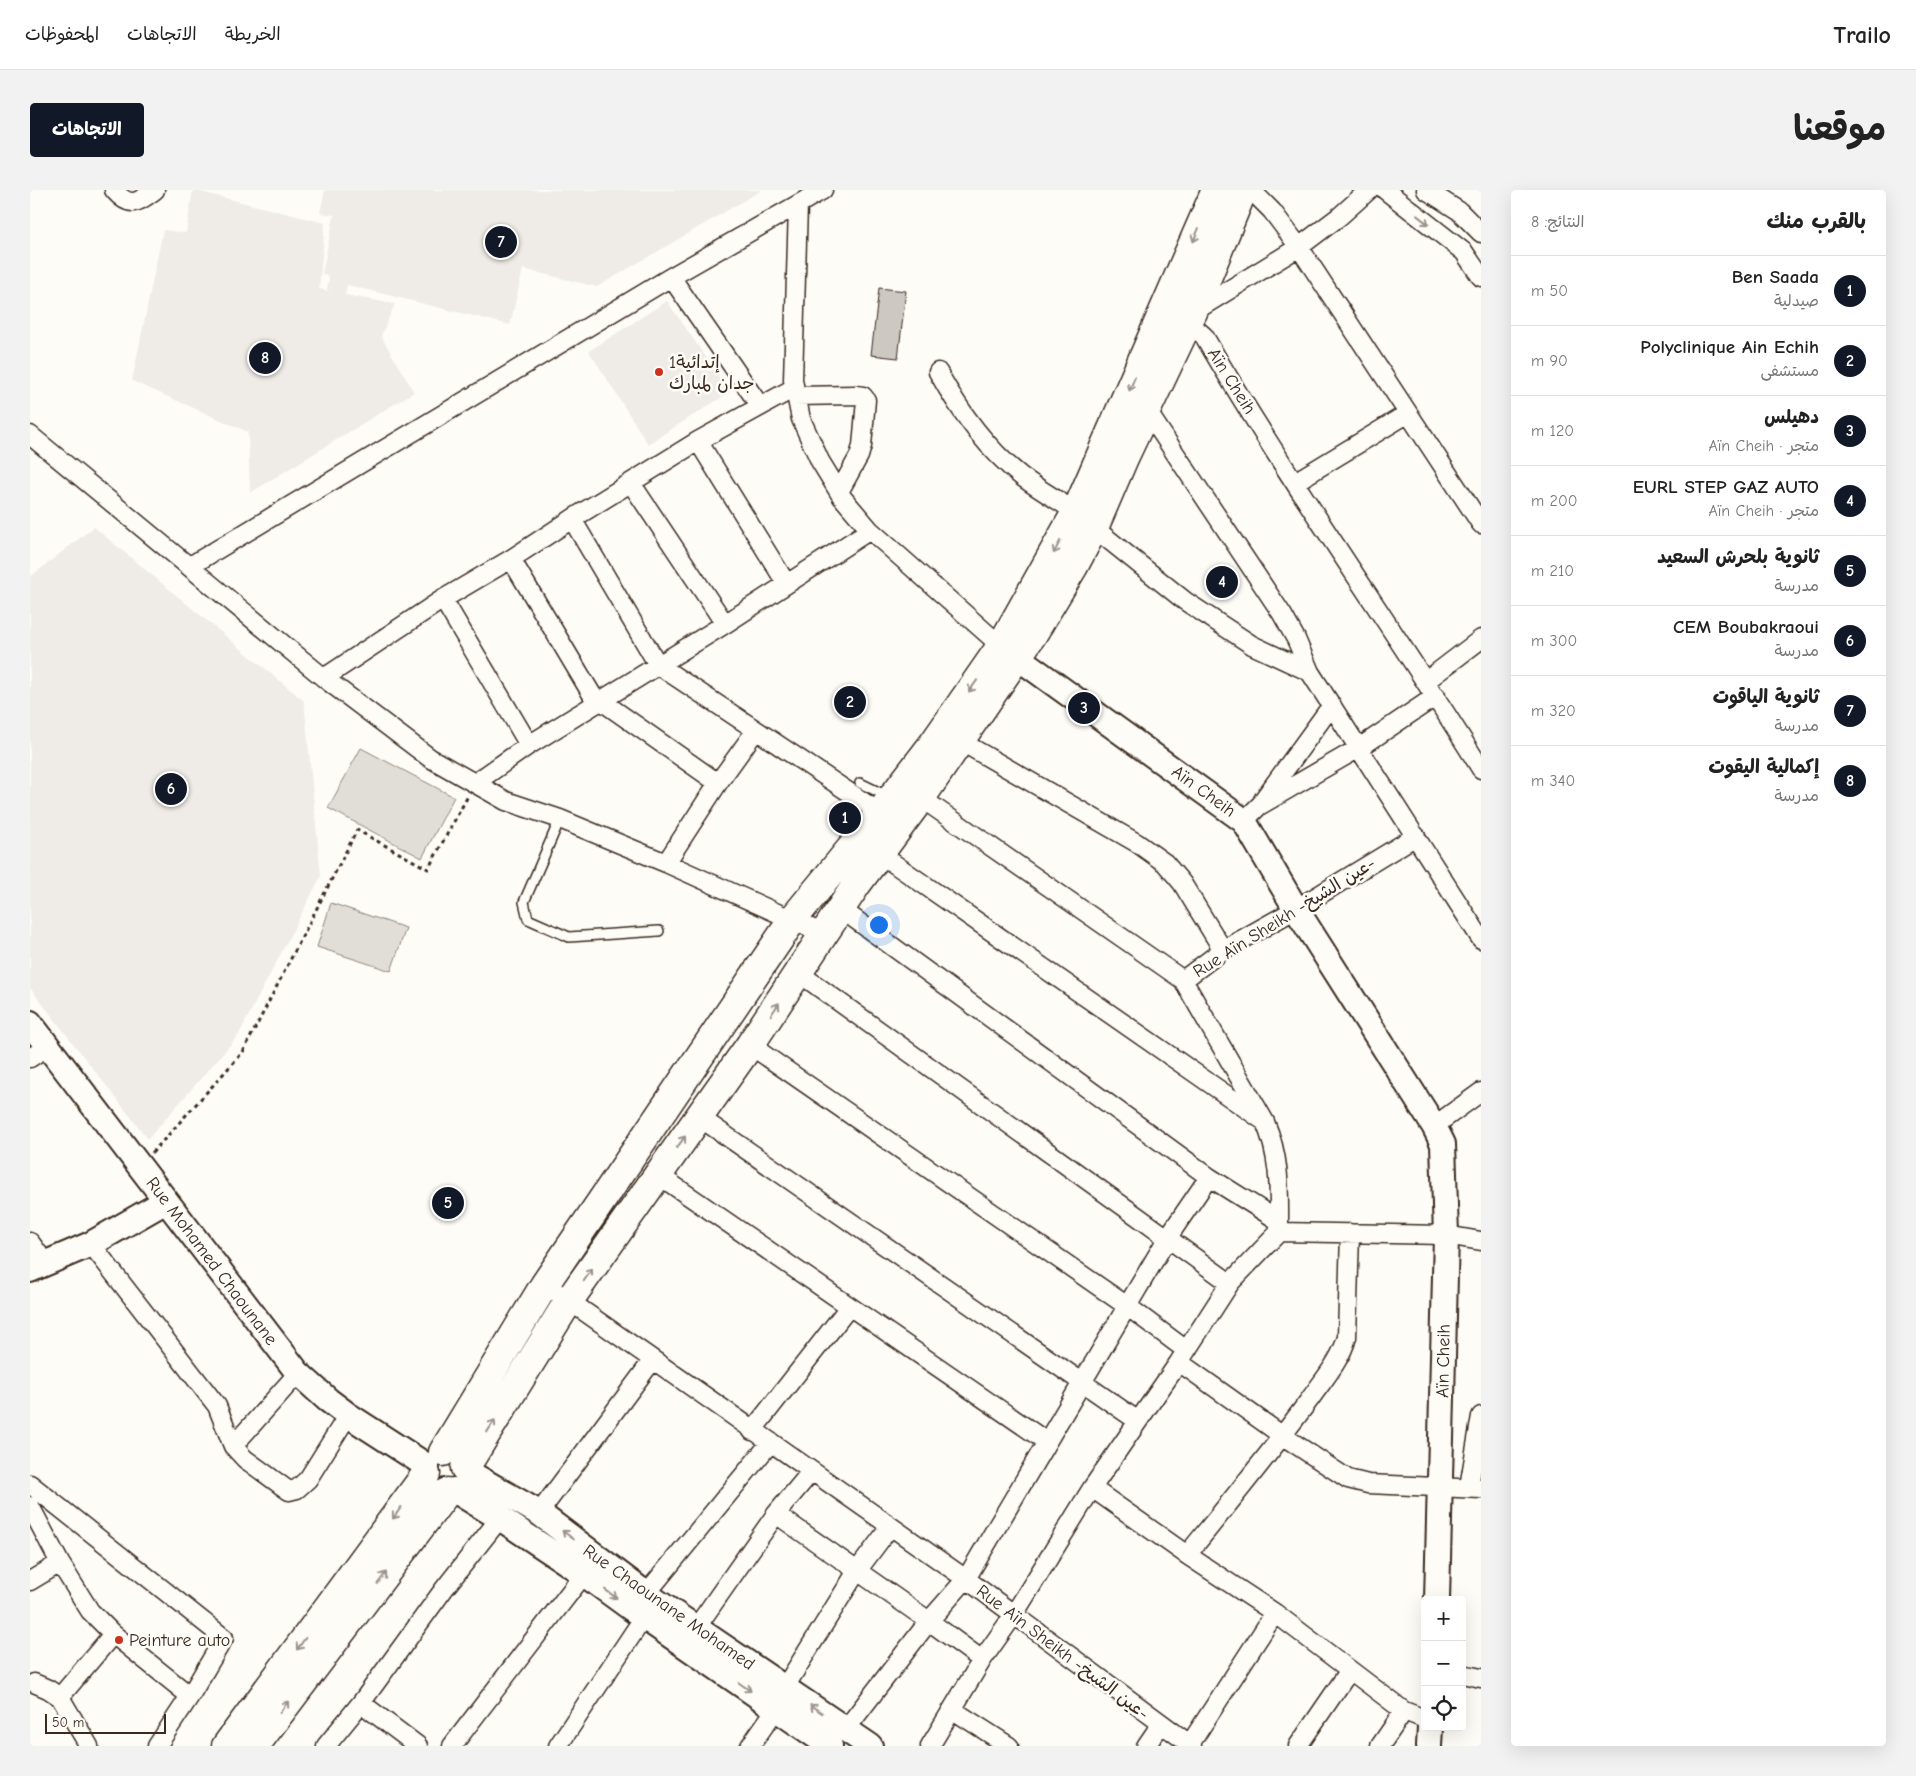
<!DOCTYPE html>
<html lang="ar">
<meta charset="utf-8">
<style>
:root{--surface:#fff;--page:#f2f2f2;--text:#222;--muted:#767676;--line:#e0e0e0;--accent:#111827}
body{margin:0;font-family:"Comic Neue","Playpen Sans Arabic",sans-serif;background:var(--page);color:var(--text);direction:rtl}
.controls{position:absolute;right:15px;bottom:15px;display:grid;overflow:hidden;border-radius:5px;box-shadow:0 5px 20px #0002}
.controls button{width:45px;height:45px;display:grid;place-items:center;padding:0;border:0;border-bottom:1px solid var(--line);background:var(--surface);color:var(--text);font:25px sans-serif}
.scale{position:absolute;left:15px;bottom:12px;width:121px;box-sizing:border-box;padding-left:5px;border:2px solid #3b2a1e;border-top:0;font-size:14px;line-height:18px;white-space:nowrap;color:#3b2a1e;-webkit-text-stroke:4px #fdfcf7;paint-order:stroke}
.you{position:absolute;left:848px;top:734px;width:18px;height:18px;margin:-12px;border:4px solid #fff;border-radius:50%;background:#1a73e8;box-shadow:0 0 0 8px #1a73e833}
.badge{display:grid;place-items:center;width:32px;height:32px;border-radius:50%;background:var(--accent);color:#fff;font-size:16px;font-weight:700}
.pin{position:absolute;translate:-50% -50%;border:2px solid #fff;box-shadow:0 1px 5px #0006}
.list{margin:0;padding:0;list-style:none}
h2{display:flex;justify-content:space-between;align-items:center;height:65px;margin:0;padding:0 20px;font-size:21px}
h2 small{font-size:16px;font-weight:400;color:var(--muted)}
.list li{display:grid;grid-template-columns:32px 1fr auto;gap:15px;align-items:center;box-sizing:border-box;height:70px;padding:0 20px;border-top:1px solid var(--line)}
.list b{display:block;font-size:19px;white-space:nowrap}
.list p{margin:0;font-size:16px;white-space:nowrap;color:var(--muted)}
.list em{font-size:16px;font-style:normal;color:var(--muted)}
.icon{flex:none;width:28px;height:28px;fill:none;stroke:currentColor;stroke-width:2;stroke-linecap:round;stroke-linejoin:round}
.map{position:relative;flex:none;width:1451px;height:1556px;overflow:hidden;direction:ltr;border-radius:5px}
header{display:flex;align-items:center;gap:30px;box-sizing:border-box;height:70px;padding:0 25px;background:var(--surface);border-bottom:1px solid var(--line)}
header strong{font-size:24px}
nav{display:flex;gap:28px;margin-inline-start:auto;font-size:18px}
.intro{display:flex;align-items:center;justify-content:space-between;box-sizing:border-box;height:120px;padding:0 30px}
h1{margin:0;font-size:35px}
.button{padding:12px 22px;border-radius:5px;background:var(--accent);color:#fff;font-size:18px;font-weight:700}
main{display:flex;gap:30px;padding:0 30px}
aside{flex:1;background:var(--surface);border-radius:5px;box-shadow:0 5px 20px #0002}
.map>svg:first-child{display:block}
.built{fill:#efece7}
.green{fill:#e1ded7;stroke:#8e847a}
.building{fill:#cdc8c2;stroke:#3b2a1e}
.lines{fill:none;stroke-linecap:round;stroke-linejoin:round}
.lane-casing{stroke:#3b2a1e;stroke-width:12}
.street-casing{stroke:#3b2a1e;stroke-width:21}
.secondary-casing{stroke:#3b2a1e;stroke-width:28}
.primary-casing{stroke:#3b2a1e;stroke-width:31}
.path{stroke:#3b2a1e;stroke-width:3;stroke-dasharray:4 4;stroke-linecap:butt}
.lane{stroke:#fdfcf7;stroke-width:9}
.street{stroke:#fdfcf7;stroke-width:18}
.secondary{stroke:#fdfcf7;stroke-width:24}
.primary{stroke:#fdfcf7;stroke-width:28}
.oneway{stroke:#9c938a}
.poi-dot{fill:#c8321e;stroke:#fdfcf7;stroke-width:2}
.labels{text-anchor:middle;stroke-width:5;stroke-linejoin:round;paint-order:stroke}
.poi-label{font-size:18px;fill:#3b2a1e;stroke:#fdfcf7;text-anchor:start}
.street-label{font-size:18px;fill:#3b2a1e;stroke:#fdfcf7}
</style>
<header>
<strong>Trailo</strong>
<nav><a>الخريطة</a><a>الاتجاهات</a><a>المحفوظات</a></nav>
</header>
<div class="intro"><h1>موقعنا</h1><a class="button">الاتجاهات</a></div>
<main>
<aside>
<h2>بالقرب منك<small>النتائج: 8</small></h2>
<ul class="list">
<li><span class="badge">1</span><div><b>Ben Saada</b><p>صيدلية</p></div><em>50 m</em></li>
<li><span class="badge">2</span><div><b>Polyclinique Ain Echih</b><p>مستشفى</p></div><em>90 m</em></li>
<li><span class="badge">3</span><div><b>دهيلس</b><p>متجر · Aïn Cheih</p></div><em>120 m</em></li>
<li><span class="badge">4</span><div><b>EURL STEP GAZ AUTO</b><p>متجر · Aïn Cheih</p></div><em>200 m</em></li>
<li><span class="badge">5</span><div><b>ثانوية بلحرش السعيد</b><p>مدرسة</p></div><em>210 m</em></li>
<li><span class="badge">6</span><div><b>CEM Boubakraoui</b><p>مدرسة</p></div><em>300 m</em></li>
<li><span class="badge">7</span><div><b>ثانوية الياقوت</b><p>مدرسة</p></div><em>320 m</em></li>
<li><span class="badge">8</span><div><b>إكمالية اليقوت</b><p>مدرسة</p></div><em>340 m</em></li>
</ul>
</aside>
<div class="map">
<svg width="1451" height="1556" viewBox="0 0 1451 1556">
<rect width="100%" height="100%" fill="#fdfcf7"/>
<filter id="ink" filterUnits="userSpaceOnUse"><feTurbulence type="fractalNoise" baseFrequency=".02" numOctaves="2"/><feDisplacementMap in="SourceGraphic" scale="10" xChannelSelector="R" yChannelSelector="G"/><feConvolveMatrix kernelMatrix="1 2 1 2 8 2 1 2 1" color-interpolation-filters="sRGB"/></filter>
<g filter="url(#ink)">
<!-- built -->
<path class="built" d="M163,0L295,33L289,99L304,102L297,100L299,87L292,84L304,25L290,23L295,0H732L567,97L493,79L480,135L317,95L315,105L365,114L351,146L384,202L220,303L218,242L102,191L133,40L156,43Z
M637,111L700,202L618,254L559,161Z
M64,337L274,511L291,686L208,846L118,949L0,798V387Z"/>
<!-- green -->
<path class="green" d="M331,558L424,607L392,668L298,618Z
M301,713L376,738L361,781L287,757Z"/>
<!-- building -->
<path class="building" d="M849,98L876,101L868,168L841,165Z"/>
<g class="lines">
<defs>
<path id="lane" d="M830,593L859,607
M530,629L494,712L498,729L539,747L629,741"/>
<path id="street" d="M84,0C100,19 107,13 125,0
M1221,0L1242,21L1269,57L1451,334
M1355,0L1434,62L1451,87
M1396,0L1429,21L1451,43
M768,15L763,190L771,229L790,271L812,307L840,340L971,456
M641,87L730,216
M1163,122L1269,57L1310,26L1339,0
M1158,132L1174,146C1260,294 1361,434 1451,579
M908,182C929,220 957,259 991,286C1008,299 1028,310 1046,322
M765,206L826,205L833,206L836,210L832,256L829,266L809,302
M1117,221L1252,424L1266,449L1280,482L1451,749
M0,245L294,488L400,568L476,611L530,629L636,673L794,744
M668,251L756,393
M1265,292L1377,224
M601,293L695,434
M542,329L628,475L726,540
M1064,338L1155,411L1222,455L1280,482
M481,369L567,513
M160,376L641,87L793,0
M413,409L499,555
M294,488L413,409L481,369L542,329L668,251L764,198
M1396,491L1451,449
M570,510L688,593
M930,551L1107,653L1135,673L1152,693L1193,760
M445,593L499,555L695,434L840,340
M891,608L1153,790L1235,932C1251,969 1249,1003 1249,1042
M1233,610L1302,515
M1214,631L1229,616L1329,558L1406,506
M850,664L1231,929
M636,673L688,593L726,540L850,623
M811,719L1179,987L1249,1031
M769,783L1200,1093
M1153,790L1193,760L1266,719L1386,646
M720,855L1097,1116L1156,1160
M0,868L18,856
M669,927L1108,1231
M1404,936L1451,902
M627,984L1017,1252
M0,1052L16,1074
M61,1054L187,1216L203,1256L215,1269L259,1301L267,1299L278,1289L318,1225
M515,1094L936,1389L1162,1556
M1149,1172L1253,1246L1318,1289L1338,1294L1451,1299
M722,1241L819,1117
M203,1256L268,1183
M0,1294L194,1448L160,1506L127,1556
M1439,1297L1451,1226
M1062,1298L1157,1365L1245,1423L1374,1521L1395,1529
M0,1316L30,1373L60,1421L83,1444L160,1506
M509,1323L622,1171
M746,1324L899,1431L952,1470
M1157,1365C1199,1313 1241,1262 1280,1209C1294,1189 1311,1170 1317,1147L1320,1043
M0,1391L30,1373
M616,1404L741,1252
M666,1438L746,1324L781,1282
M1432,1484L1451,1488
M4,1493L18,1499L30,1507
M755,1497L827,1381L860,1337
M331,1513L388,1556
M923,1520L979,1556
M816,1539L899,1431L936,1389L1138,1047L1179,987
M1160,1554L1245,1423
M59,1556L30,1507L83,1444
M296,1556L331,1513L414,1399L470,1328
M422,1556L554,1384
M528,1556L614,1427
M720,1556L746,1519
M900,1556L952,1470L983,1426L1062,1298L1149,1172L1200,1093L1249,1042L1416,1045L1451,1051
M1116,1556L1131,1534
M1268,1556L1320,1480
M1350,1556L1374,1521"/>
<path id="secondary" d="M972,456L1214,631L1266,719L1404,936L1413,954L1416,1045L1407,1410
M0,833L268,1183L298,1210L318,1225L397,1276
M0,1080L61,1054L136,1011
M436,1281L509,1323L616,1404L840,1556
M424,1300L470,1328L554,1384L602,1419L800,1556
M1399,1556L1400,1537"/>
<path id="primary" d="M413,1262L515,1094L763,729L850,623L903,554L971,456L1046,322L1186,0
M435,1278L538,1112L720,855L827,694L891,608L1003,444L1044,376L1064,338L1094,268L1163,122L1213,0
M196,1556L396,1284
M225,1556L417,1302"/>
</defs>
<!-- lane casing -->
<use href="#lane" class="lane-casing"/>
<!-- street casing -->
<use href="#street" class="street-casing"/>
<!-- secondary casing -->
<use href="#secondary" class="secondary-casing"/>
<!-- primary casing -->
<use href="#primary" class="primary-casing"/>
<!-- path -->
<path class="path" d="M122,963L213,862L327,640L398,679L438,606"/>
<!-- lane -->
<use href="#lane" class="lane"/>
<!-- street -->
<use href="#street" class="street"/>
<!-- secondary -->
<use href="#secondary" class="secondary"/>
<!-- primary -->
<use href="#primary" class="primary"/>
</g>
<!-- one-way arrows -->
<defs><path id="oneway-shaft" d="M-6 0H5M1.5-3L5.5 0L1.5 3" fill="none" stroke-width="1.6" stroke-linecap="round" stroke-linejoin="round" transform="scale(1.25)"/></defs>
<g class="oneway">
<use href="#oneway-shaft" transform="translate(1393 30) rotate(38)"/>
<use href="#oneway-shaft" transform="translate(1166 45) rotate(113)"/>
<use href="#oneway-shaft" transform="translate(1102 194) rotate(113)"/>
<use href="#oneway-shaft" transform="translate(1027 357) rotate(118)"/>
<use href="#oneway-shaft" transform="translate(943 496) rotate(125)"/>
<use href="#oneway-shaft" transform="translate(745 819) rotate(-56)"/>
<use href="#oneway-shaft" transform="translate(651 952) rotate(-54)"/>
<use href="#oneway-shaft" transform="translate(558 1085) rotate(-55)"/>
<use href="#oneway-shaft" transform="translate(461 1236) rotate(-58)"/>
<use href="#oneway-shaft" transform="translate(367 1323) rotate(126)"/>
<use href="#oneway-shaft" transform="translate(538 1345) rotate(-143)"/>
<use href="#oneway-shaft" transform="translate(352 1388) rotate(-53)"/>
<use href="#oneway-shaft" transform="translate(581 1404) rotate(36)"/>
<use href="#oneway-shaft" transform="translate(271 1454) rotate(126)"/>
<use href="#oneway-shaft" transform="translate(715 1497) rotate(35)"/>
<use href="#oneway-shaft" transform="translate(254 1517) rotate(-53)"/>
<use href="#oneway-shaft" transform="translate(786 1519) rotate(-146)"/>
</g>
</g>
<!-- markers -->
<g class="poi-dot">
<circle cx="629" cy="182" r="5"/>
<circle cx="89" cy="1450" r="5"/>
</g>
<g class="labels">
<!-- poi labels -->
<g class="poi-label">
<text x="639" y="178">1إتدائية<tspan x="639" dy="21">جدان لمبارك</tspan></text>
<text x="99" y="1456">Peinture auto</text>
</g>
<!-- street labels -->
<g class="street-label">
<text transform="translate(1202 191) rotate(58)" y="6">Aïn Cheih</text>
<text transform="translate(1174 601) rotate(36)" y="6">Aïn Cheih</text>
<text transform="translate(1254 727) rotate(-32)" y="6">Rue Aïn Sheikh -عين الشيخ-</text>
<text transform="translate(182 1071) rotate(53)" y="6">Rue Mohamed Chaounane</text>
<text transform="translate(1413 1171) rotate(-89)" y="6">Aïn Cheih</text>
<text transform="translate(639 1417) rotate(35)" y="6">Rue Chaounane Mohamed</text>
<text transform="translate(1033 1462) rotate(37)" y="6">Rue Aïn Sheikh -عين الشيخ-</text>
</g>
</g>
</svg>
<div class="controls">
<button>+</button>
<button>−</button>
<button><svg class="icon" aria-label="locate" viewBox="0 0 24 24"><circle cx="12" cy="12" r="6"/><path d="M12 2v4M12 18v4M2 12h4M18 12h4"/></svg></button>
</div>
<div class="scale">50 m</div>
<div class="you"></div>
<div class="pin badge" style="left:815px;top:628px">1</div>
<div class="pin badge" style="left:820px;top:512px">2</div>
<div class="pin badge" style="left:1054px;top:518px">3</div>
<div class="pin badge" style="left:1192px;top:392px">4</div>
<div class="pin badge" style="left:418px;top:1013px">5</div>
<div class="pin badge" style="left:141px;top:599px">6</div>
<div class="pin badge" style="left:471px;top:52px">7</div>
<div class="pin badge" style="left:235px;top:168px">8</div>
</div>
</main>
